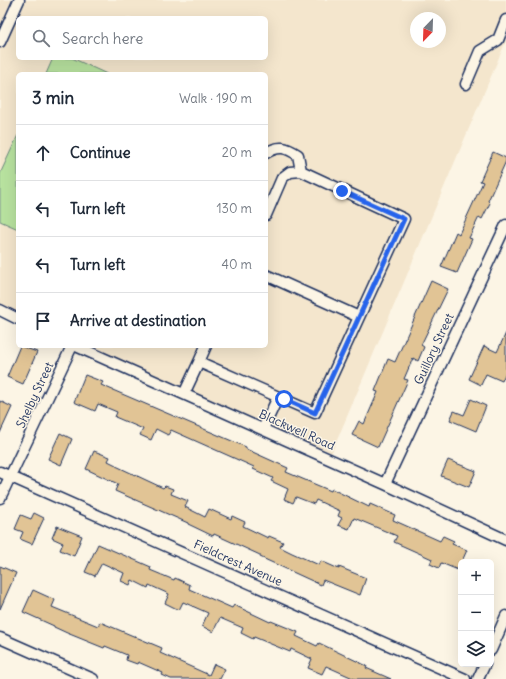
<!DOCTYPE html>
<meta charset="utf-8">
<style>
:root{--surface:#fff;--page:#f2f2f3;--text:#1f2937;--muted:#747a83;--line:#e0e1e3}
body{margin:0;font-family:Delius,sans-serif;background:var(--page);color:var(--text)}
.controls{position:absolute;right:12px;bottom:12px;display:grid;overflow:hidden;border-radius:6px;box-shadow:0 4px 16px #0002}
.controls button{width:36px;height:36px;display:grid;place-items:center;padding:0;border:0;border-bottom:1px solid var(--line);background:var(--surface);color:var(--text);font:20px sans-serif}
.compass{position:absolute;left:410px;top:12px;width:36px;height:36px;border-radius:50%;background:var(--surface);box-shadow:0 4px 16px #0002;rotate:203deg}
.stop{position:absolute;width:12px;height:12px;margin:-9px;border:3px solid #2563eb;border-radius:50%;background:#fff}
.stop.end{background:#2563eb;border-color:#fff;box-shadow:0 1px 4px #0008}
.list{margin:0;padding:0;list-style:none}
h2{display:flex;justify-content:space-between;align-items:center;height:52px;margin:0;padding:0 16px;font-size:17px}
h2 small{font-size:13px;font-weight:400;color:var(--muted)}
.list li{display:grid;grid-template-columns:26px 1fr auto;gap:12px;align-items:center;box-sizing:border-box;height:56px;padding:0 16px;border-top:1px solid var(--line)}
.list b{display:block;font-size:15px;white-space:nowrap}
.list em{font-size:13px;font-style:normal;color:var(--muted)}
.icon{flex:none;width:22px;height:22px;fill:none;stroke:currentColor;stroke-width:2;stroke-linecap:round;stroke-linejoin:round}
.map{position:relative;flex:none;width:506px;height:679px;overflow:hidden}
.search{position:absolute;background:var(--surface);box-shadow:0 4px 16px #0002;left:16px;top:16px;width:252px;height:44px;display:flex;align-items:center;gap:10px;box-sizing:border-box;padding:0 14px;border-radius:6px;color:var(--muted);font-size:15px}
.panel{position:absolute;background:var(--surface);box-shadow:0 4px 16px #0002;left:16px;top:72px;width:252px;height:276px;border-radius:6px}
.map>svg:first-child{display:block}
.built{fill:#f4e6cd;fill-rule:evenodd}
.green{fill:#b8e29f;stroke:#6a887e}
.building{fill:#e1c495;stroke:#1b2f5e}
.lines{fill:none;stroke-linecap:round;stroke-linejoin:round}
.minor-casing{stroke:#1b2f5e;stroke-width:13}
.minor{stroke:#fcf5e5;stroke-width:10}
.route{stroke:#2563eb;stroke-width:5}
.labels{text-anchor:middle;stroke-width:3;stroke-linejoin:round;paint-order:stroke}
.street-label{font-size:12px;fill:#1b2f5e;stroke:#fcf5e5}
</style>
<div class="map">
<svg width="506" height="679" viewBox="0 0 506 679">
<rect width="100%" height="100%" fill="#fcf5e5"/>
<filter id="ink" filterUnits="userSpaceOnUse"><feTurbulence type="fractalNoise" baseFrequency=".025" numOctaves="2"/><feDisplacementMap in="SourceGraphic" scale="8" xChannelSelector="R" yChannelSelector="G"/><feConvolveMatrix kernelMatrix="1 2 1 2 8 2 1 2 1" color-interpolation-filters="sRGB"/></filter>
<g filter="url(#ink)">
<!-- built -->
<path class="built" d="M0,0H506V41L329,459L76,346H266V74H18V319L0,310ZM18,18H266V58H18ZM416,18H440V42H416Z"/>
<!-- green -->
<path class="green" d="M53,58H72L107,74H46Z
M18,135V229L0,221V174Z"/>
<!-- building -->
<path class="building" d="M493,152L506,158V161L488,201L490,203L482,219L479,217L469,238L472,239L457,273L441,267L456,232L459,234L483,182L480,181Z
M431,281L448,289L421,345L424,347L418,361L413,358L404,379L408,380L378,447L352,435L359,421L364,424L378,392L375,391L388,359L395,362Z
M506,333V372L502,381L486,374L481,385L469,379L484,346L497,352Z
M20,346L37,352L23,384L7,377Z
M85,375L103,382L101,385L246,447V449L288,468L286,472L331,491L332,489L369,507L370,504L395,515L393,520L440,541L443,536L454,541L452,544L467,550L458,570L441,563L439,568L430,564L432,559L394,542L397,536L354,518L349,529L338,525L342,518L338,516L340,511L316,500L314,504L296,497L293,503L284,499L288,489L271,481L273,478L253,469L254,467L171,430L168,435L156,429L151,440L140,435L143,429L115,417L117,412L98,404L95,411L74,402Z
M471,399L486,406L476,431L450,420L454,411L464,415Z
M0,401L12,407L0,433Z
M60,433L72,439L61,465L48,459Z
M94,451L110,457L108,461L116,465V466L163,488L165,486L173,489L171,494L188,501L185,507L205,517L209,509L231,519L232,516L245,522L243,526L268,538L269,536L283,542L280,547L292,553L319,565L321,561L339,569V567L366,578L360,595L323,580L321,585L260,557V555L214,534L213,536L188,524V523L115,491L118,484L86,469Z
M448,460L476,471L469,487L441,476Z
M34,513L44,518L32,544L20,539L23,532L15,529L21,515L31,519Z
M57,526L82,536L74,556L60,550L63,543L52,538Z
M98,544L151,567L150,570L174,580L175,578L190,585L189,589L232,608L234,605L270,622L271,621L298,632L296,636L317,646L319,643L367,666L366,668L391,679H355L326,666L322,674L308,668L312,659L291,649L290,652L254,637L253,639L241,633L243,628L220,618L213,632L202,626L208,613L183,602L179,610L165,603L169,594L149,585L148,588L132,580L130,585L121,581L124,573L102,563L95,576L85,572Z
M0,566L16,573L0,609Z
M33,590L55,600L52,607L98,626L100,622L162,648L160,653L209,675L214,664L225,669L220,679H171L162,675L163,673L138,662L137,664L126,660L127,655L105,646L104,648L67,633L54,627V626L23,612Z"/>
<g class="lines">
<defs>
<path id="minor" d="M0,42L19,0
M466,84L480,51L498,40L506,20
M266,153C279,145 286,147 298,155L301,171
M266,275L359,317
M0,310L18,319
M76,346L385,484L506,540
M199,362L206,346
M184,394L199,362L315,413L404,219L301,171L290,172L282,178L266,215
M263,429L278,397
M0,472L465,679
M385,484L506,225
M0,498L72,346
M0,638L93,679
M491,650L506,616
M478,679L485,664"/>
</defs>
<!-- minor casing -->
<use href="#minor" class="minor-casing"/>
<!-- minor -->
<use href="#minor" class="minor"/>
</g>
</g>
<g class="lines" filter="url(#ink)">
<!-- route -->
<path class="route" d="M284,399L315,413L404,219L342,191"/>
</g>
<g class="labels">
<!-- street labels -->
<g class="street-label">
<text transform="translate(434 349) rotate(-65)" y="4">Guillory Street</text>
<text transform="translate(35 395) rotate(-65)" y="4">Shelby Street</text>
<text transform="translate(297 430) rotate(24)" y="4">Blackwell Road</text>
<text transform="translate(238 563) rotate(24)" y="4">Fieldcrest Avenue</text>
</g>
</g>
</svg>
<div class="controls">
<button>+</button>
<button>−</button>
<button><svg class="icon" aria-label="layers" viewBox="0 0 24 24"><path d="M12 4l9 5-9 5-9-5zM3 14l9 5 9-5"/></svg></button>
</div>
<svg class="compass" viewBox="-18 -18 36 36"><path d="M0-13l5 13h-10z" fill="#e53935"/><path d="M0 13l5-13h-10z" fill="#747a83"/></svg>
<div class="stop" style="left:284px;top:399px"></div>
<div class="stop end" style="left:342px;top:191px"></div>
<div class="search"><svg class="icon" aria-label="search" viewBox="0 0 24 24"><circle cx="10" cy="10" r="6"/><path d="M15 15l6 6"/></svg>Search here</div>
<section class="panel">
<h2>3 min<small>Walk · 190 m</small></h2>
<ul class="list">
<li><svg class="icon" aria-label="ahead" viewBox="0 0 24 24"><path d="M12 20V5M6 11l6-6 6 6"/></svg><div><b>Continue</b></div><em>20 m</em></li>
<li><svg class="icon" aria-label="left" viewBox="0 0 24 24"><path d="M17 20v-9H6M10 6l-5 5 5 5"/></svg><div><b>Turn left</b></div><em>130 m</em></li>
<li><svg class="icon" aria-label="left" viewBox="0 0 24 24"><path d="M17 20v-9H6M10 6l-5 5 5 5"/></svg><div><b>Turn left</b></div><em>40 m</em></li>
<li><svg class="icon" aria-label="arrive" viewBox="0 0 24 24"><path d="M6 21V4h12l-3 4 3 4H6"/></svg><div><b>Arrive at destination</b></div></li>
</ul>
</section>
</div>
